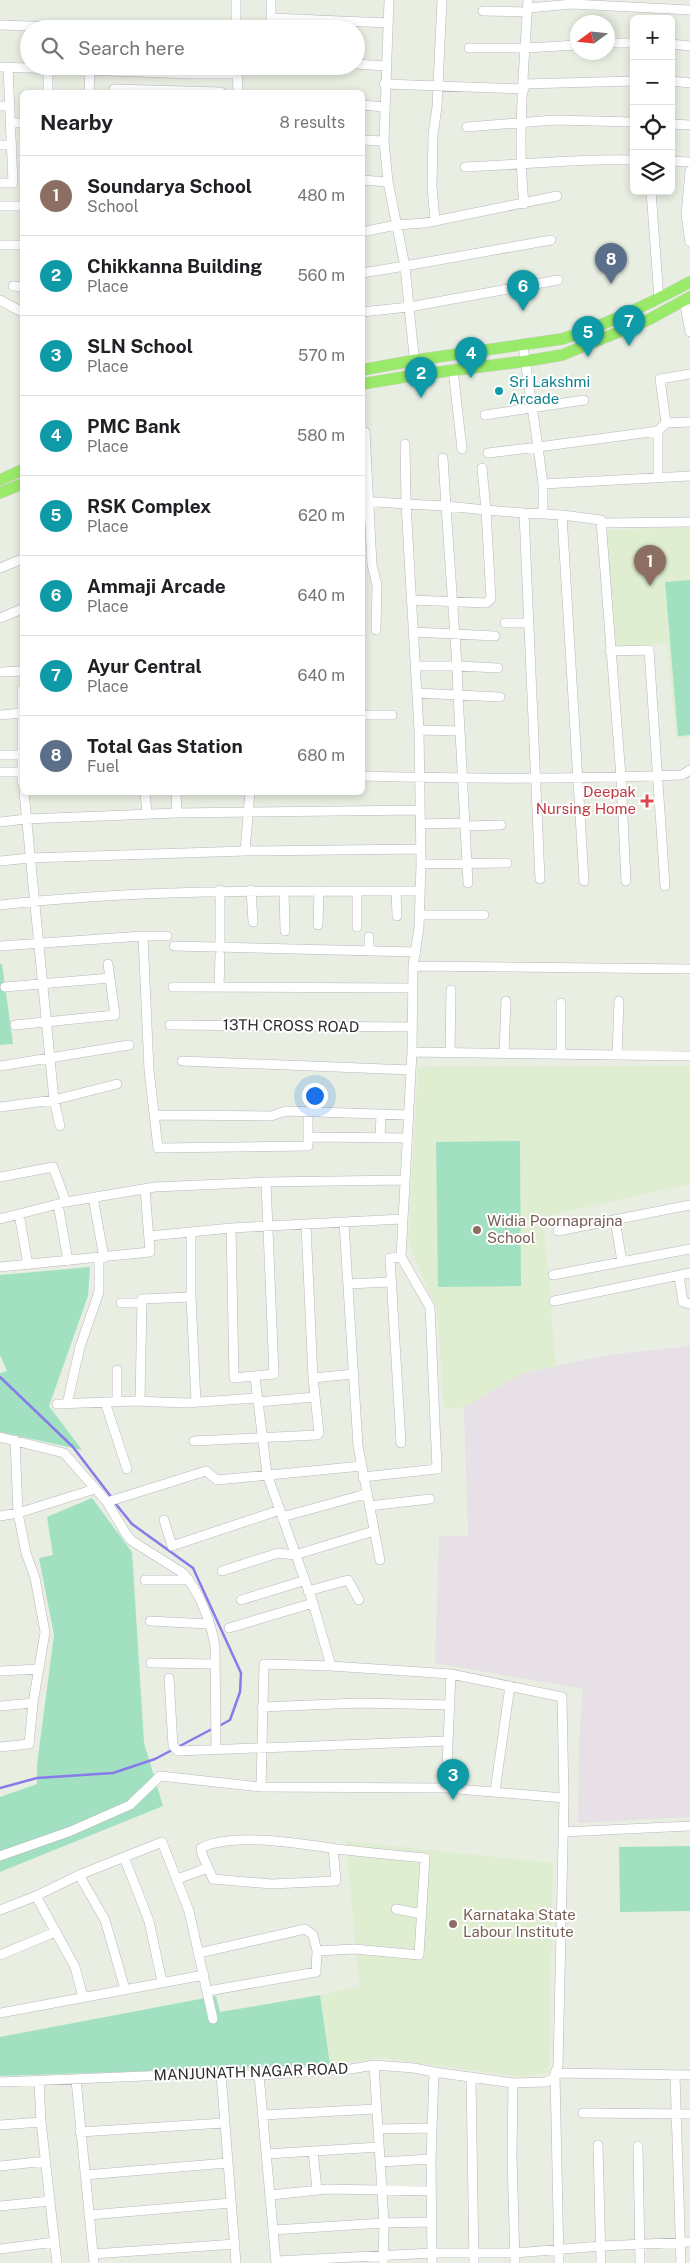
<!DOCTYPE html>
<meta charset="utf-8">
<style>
:root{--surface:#fff;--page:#f2f2f2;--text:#202124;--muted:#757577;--line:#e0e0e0;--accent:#0b8043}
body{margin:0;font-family:"Public Sans",sans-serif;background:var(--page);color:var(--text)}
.controls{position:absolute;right:15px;top:15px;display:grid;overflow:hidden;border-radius:8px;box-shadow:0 2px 8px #0003}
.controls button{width:45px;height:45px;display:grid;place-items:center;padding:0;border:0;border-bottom:1px solid var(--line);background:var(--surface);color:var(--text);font:25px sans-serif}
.compass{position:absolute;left:570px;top:15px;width:45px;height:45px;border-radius:50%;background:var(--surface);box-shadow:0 2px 8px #0003;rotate:255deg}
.you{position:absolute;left:314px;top:1095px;width:18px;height:18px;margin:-12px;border:4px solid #fff;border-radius:50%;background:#1a73e8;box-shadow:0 0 0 8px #1a73e833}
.badge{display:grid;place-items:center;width:32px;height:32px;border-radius:50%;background:var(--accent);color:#fff;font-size:16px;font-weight:700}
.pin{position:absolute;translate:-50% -41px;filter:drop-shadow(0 1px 2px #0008)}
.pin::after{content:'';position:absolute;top:26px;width:18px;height:15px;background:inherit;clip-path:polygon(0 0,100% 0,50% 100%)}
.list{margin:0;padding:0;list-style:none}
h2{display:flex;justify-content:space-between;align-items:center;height:65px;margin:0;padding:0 20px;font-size:21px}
h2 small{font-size:16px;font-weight:400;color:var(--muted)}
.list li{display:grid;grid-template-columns:32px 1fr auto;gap:15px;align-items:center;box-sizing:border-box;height:80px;padding:0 20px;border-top:1px solid var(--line)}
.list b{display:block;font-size:19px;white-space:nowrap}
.list p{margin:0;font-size:16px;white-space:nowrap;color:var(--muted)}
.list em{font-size:16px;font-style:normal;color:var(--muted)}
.icon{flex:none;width:28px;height:28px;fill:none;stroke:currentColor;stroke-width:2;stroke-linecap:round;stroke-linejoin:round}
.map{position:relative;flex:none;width:690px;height:2263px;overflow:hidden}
.search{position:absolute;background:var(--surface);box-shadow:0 2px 8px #0003;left:20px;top:20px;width:345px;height:55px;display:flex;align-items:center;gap:12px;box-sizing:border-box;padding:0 18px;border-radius:28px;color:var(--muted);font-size:19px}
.panel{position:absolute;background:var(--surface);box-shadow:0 2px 8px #0003;left:20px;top:90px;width:345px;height:705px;border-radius:8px}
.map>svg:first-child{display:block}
.industrial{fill:#e7e0e6}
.education{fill:#dfeed1}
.green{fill:#a1e1c2}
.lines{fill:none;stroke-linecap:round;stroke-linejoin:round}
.stream{stroke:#887ae9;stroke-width:2.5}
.minor-casing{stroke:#bcb4bf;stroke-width:10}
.major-casing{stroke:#cdcdcd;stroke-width:12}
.minor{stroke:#fff;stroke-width:9}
.major{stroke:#9aea69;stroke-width:11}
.culture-dot{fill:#0f9aa8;stroke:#fff;stroke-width:2}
.health-dot{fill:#e0444e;stroke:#fff;stroke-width:2}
.education-dot{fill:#8d6e63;stroke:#fff;stroke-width:2}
.labels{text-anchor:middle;stroke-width:4;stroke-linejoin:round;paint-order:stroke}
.culture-label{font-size:15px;fill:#0d838f;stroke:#fff;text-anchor:start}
.health-label{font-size:15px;fill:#be3a42;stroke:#fff;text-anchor:end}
.street-label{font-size:15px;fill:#2d2d2d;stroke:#fff}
.education-label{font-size:15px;fill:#785e54;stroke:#fff;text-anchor:start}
</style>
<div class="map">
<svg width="690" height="2263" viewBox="0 0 690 2263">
<rect width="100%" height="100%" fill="#e8eee1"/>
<!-- industrial -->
<path class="industrial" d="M690,1346V1817L578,1823L579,1741L583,1689L435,1663L439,1536H468L464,1407L521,1374L607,1355Z"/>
<!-- education -->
<path class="education" d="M690,527V738H676L667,643L615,648L606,530Z
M690,1066V1184L543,1217L556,1366L521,1374L464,1407L444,1409L437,1310L408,1242L418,1067Z
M346,1841L553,1863L549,2072L524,2077L380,2058L330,2065L320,1995L359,1986Z"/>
<!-- green -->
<path class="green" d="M690,580V735L678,736L665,582Z
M0,964H2L13,1044L0,1045Z
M520,1141L521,1286L438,1287L436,1142Z
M90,1267L88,1296L49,1406L82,1450L0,1432V1373L7,1371L0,1355V1275Z
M92,1498L132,1552L144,1743L163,1806L0,1872V1797L37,1784V1765L54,1635L39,1558L53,1555L47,1517Z
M690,1846V1911L620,1912L619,1847Z
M320,1995L330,2065L0,2076V2037L216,1996L220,2012Z"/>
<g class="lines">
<!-- stream -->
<path class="stream" d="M0,1377L73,1447L112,1498
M115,1503L132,1524L193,1568L241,1673L240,1692L230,1720L219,1726
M0,1788L37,1778L113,1773L155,1759L214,1728"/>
<defs>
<path id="minor" d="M236,0V29
M271,0V18L388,23
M389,0L384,141L388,182L405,266L551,240
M528,8L572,4L690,10
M483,11L527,12
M0,25L119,29
M608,43H634
M671,44L690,46
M469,48H526L578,45
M356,64L386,66
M237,66L238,92
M0,67L193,74H237
M48,69V92
M671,81L690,83
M384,84L524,89
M524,84L634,81
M114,89L221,92
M89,92L90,70
M362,105L384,107
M0,106H10
M11,123H22
M671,124L690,125
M467,127L554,120L634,122
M362,140L384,141
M0,145H12
M671,161L690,162
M465,167C522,165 577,158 634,160
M690,171L686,215L690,242
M362,180L388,182
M0,183H13L8,67
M651,191L659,299
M524,204C517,136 524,68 528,0
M0,206H22
M435,221L432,186L433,135L437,107L442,0
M362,232L396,225L425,223L557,196
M0,245H22
M362,273L405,266L409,307L558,280
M13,286L22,287
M0,300L22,312
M684,300L690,332
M362,312L409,307L416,375
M523,346L538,447L658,431
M453,370L462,449
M485,415L584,400
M666,423L660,379L690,374
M365,432L372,565L377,585L376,630
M405,444L406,504L446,506L457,666L498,668
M488,453L538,447L543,484V514
M482,468L486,510L524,513L540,879
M658,476V431L666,423L690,422
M543,484L690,476
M362,501L406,504L419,730L421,864L419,928L413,966L412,1052L401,1257L390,1258L401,1443
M524,513L562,515L584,881
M562,515L601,520L621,777L626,881
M601,523L690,522
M0,568L22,559
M412,600L486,603L491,599L486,510L446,506L443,458
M0,618L22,609
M505,623H528
M414,632L495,636
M610,651L649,650L665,886
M416,666H457L458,695L500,697
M0,672L22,671
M22,689V782
M417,693L458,695L460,731
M0,715L22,713
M362,715H392
M419,730L460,731L468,883
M0,755H22
M0,772H22
M362,776C469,779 576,779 682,775L690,770
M24,792L54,1100L60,1126
M145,792L147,814
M176,792L177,813
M0,822L26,819L177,813L420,810
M420,824L465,823
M465,826L501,825
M245,851L250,792
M0,861L30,858L245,851L420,849
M421,864L507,863
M251,890L253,922
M284,891L285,931
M357,891V927
M396,891L397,916
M0,905C140,889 280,891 420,891
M419,915H484
M318,925L319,891
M143,936H167
M0,946L143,936L149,1070L158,1148L308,1146V1137L407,1138
M174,946L416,952
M220,947V890
M369,951V937
M413,966L690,969
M5,987L110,978
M173,987L413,988
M219,987L220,955
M15,1025L115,1015L108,964
M170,1025L412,1027
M412,1052L690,1056
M450,1053L451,990
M504,1054L506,1001
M561,1054V1003
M617,1055L619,1001
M182,1061L411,1070
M0,1066L129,1045
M0,1107L54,1100L117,1084
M155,1115L271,1116L286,1111L408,1115
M308,1137V1112
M380,1138L381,1114
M0,1177L53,1167L66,1202
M93,1197L104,1258
M58,1204L68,1261
M19,1214L28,1265
M0,1219L66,1202L155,1187L266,1182L404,1180
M615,1220L622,1262
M344,1223L358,1446L380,1560
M231,1228L234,1378L274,1374L266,1182
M558,1231L690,1205
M191,1232V1297L196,1402
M150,1236L231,1228L402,1219
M0,1267L150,1252L145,1189
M553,1275L690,1249
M679,1276L683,1302L690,1304
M348,1284L391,1282
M554,1301L690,1273
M121,1303H142
M255,1377L267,1474L313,1603L331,1666
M313,1378L353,1374
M117,1401V1370
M140,1401L142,1299L191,1297
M105,1402L127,1469
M258,1402L315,1397
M57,1404L134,1401L186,1403L257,1398
M67,1404L80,1347L99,1292V1259
M0,1437L64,1453L107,1502L126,1534L132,1541L183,1573C199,1591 211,1622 215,1646L216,1749
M194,1441L317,1435L319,1433L313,1378L306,1225
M363,1477L437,1469L430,1307L401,1257
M107,1502L206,1471L217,1480L362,1466
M369,1506L430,1499
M0,1516L18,1513L95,1489
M282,1517L366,1494
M164,1520L172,1546L280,1510
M222,1571L278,1553L295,1555L374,1531
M145,1580H189
M308,1591L348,1580L359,1600
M241,1600L303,1581
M150,1621L208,1624
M229,1628L313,1603
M151,1663L215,1664
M0,1671L39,1669
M169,1678L173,1746L178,1751L446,1741
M0,1706L33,1703
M262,1707L359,1703L449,1705
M0,1747L29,1744L33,1703L45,1632L35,1578L26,1553L18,1513L15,1440
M261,1787L264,1664L331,1666L451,1674L562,1697L564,1798L558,2066L555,2073L559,2263
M446,1788L451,1674
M495,1791L510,1686
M563,1832L690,1826
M0,1856L71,1831L130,1805L160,1776L261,1787L446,1788L564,1798
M124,1857L149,1921L162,1982
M79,1875L105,1920L125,1989
M177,1879L208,1868
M36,1896L75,1967L83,1997
M396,1909L422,1914
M0,1910L36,1896L79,1875L162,1842L189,1911L213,2019
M199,1953L305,1929L313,1935L317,1951L354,1949L419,1955L425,1858C398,1855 371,1853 345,1850C306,1845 236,1831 201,1848L202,1854L213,1879L272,1884L336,1881L333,1848
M0,1955L55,1932
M208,1991L316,1972L317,1951
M0,2013L204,1975
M374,2065L384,2223L383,2263
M555,2073L690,2075
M221,2074L236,2263
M259,2075L276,2263
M675,2076L681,2263
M471,2077L474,2263
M76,2080L94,2263
M0,2082L193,2074L259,2075L351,2069L374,2065L414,2068L434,2072L513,2083L546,2082L553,2079L555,2074
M39,2082L41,2122L57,2263
M513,2083L512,2156L515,2263
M583,2113L690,2114
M263,2115L376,2109
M0,2125L41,2122
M378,2129L431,2128
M80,2132L224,2123
M598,2145L601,2263
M638,2146L640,2263
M313,2151L317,2190
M267,2154L379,2147
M380,2162L431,2159
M0,2166L46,2161
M85,2175L227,2163
M271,2195L328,2189L431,2191
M0,2206L50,2201
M89,2215L231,2203
M273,2230L384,2223L431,2222
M0,2249L55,2242
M93,2254L235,2244
M276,2261L433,2253H515L601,2246L690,2242
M432,2263L431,2159L434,2072"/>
<path id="major" d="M362,370L416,360L562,339C606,325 649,304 690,282
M362,384L416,375L527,361L562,355L648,320L690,297
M0,480L22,470
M0,493L22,484"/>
</defs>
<!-- minor casing -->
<use href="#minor" class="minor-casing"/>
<!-- major casing -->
<use href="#major" class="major-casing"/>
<!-- minor -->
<use href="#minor" class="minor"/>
<!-- major -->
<use href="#major" class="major"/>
</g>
<!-- markers -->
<circle class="culture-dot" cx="499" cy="391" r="5"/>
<path class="health-dot" d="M644.5 793.5h5v5h5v5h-5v5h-5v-5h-5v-5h5z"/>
<g class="education-dot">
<circle cx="477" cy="1230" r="5"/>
<circle cx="453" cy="1924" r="5"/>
</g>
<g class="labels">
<!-- culture labels -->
<g class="culture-label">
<text x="509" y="387">Sri Lakshmi<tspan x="509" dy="17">Arcade</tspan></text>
</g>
<!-- health labels -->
<g class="health-label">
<text x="636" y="797">Deepak<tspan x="636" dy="17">Nursing Home</tspan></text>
</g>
<!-- street labels -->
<g class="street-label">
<text transform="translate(291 1026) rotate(1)" y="5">13TH CROSS ROAD</text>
<text transform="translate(251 2072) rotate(-2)" y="5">MANJUNATH NAGAR ROAD</text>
</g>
<!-- education labels -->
<g class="education-label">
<text x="487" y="1226">Widia Poornaprajna<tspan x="487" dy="17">School</tspan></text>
<text x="463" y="1920">Karnataka State<tspan x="463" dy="17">Labour Institute</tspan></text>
</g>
</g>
</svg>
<div class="controls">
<button>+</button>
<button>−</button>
<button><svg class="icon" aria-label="locate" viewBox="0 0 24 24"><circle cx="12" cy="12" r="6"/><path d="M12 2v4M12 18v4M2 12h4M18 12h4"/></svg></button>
<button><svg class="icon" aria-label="layers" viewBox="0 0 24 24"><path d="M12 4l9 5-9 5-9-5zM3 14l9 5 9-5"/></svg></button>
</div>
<svg class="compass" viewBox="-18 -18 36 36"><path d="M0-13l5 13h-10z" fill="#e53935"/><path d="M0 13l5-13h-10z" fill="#757577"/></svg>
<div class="you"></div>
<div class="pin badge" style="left:650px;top:586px;background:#8d6e63">1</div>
<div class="pin badge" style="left:421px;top:398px;background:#0f9aa8">2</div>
<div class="pin badge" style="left:453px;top:1800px;background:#0f9aa8">3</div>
<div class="pin badge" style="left:471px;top:378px;background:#0f9aa8">4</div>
<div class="pin badge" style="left:588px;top:357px;background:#0f9aa8">5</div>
<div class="pin badge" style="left:523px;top:311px;background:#0f9aa8">6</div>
<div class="pin badge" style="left:629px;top:346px;background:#0f9aa8">7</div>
<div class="pin badge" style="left:611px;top:284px;background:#5c6f8a">8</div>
<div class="search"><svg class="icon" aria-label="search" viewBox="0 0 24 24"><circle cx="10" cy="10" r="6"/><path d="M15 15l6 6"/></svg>Search here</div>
<section class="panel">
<h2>Nearby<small>8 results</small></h2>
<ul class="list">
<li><span class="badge" style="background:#8d6e63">1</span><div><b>Soundarya School</b><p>School</p></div><em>480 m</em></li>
<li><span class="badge" style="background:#0f9aa8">2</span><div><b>Chikkanna Building</b><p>Place</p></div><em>560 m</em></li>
<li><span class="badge" style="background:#0f9aa8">3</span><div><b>SLN School</b><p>Place</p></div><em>570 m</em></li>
<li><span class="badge" style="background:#0f9aa8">4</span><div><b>PMC Bank</b><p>Place</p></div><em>580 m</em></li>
<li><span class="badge" style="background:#0f9aa8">5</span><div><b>RSK Complex</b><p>Place</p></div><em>620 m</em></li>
<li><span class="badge" style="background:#0f9aa8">6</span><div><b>Ammaji Arcade</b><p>Place</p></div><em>640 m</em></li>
<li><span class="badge" style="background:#0f9aa8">7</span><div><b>Ayur Central</b><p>Place</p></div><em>640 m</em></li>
<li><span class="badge" style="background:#5c6f8a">8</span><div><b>Total Gas Station</b><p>Fuel</p></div><em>680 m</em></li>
</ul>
</section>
</div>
